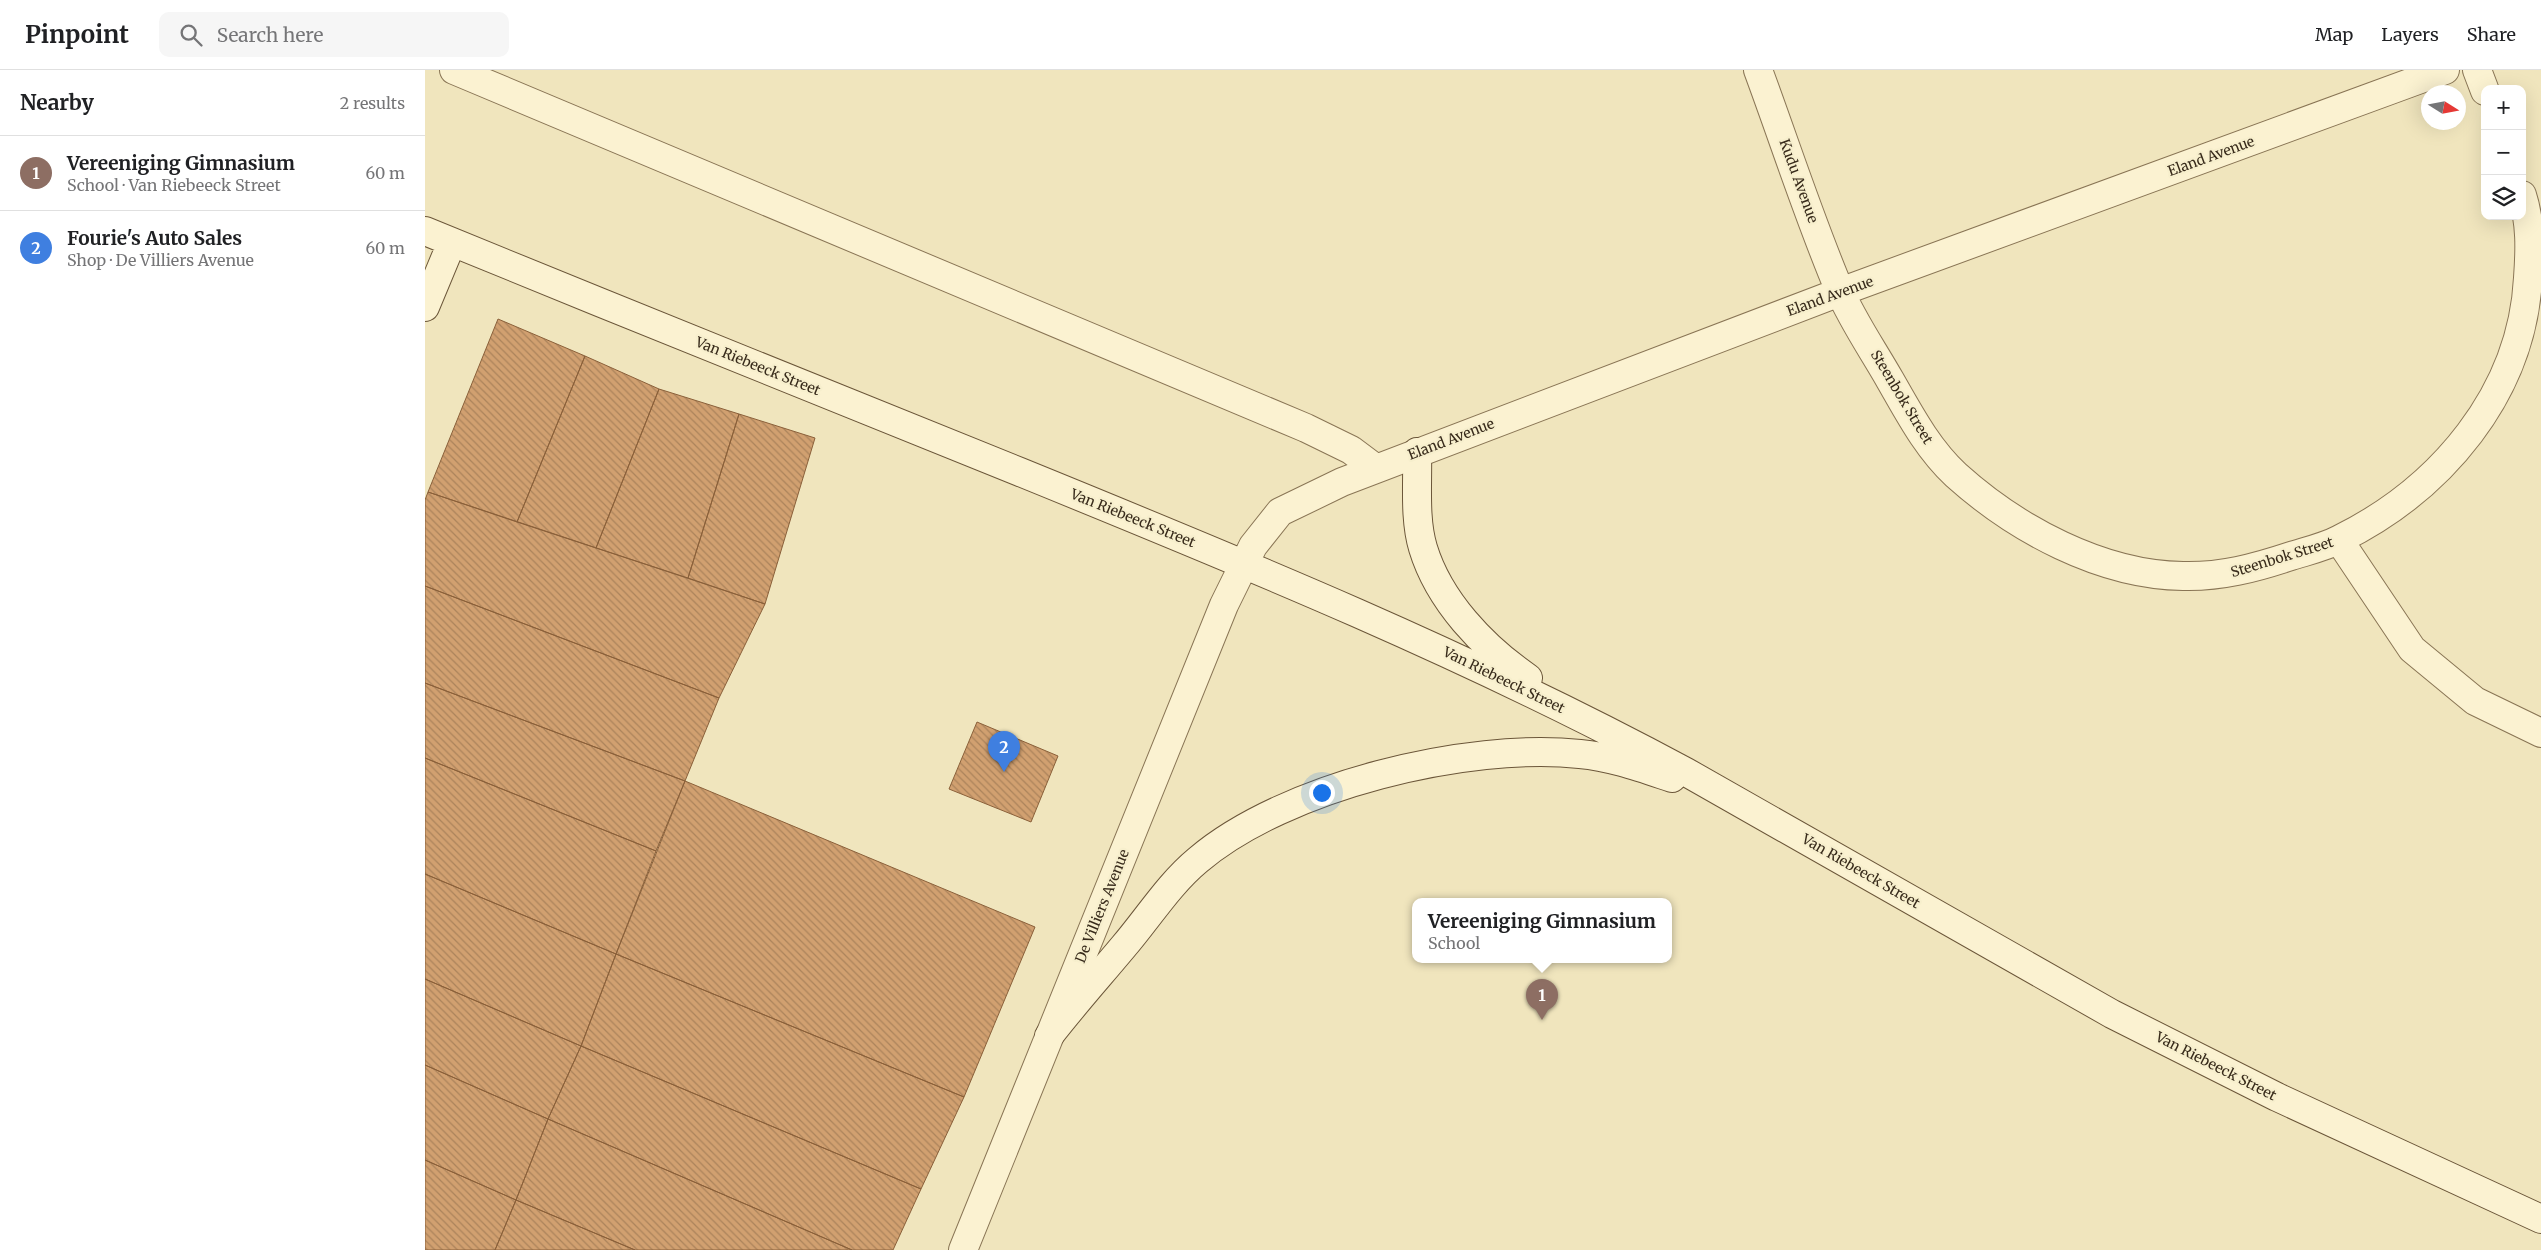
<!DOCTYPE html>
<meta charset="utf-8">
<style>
:root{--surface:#fff;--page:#f6f6f6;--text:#202124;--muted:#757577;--line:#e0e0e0;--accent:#7c3aed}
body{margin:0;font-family:Merriweather,serif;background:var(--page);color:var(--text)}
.controls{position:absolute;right:15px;top:15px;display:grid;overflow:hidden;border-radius:10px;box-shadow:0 5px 20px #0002}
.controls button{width:45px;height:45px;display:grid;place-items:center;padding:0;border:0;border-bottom:1px solid var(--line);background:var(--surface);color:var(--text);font:25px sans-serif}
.compass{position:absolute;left:1996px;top:15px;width:45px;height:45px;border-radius:50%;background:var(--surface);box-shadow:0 5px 20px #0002;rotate:101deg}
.you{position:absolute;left:896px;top:722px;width:18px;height:18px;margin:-12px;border:4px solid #fff;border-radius:50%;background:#1a73e8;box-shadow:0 0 0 8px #1a73e833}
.badge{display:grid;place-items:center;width:32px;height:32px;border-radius:50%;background:var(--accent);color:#fff;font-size:16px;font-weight:700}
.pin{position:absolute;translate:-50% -41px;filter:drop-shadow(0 1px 2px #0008)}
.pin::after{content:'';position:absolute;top:26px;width:18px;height:15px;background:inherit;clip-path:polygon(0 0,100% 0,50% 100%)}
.popup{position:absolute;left:987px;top:828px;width:260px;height:65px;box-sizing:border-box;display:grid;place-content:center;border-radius:10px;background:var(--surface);filter:drop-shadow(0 1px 4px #0005);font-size:16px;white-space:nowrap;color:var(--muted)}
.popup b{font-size:19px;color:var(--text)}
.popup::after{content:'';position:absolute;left:50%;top:100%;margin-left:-10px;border:10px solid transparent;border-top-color:var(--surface)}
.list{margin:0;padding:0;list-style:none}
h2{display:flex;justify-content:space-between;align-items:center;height:65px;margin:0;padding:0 20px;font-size:21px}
h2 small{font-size:16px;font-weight:400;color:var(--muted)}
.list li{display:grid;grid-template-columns:32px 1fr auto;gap:15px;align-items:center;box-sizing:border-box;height:75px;padding:0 20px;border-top:1px solid var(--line)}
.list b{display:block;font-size:19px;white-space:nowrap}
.list p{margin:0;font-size:16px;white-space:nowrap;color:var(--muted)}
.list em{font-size:16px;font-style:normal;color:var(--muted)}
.icon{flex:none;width:28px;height:28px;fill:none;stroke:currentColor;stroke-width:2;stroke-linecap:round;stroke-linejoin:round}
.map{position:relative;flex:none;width:2116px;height:1180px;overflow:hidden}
header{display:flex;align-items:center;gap:30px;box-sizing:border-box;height:70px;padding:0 25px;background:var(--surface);border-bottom:1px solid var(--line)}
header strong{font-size:24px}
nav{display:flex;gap:28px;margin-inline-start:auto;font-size:18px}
.search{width:350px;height:45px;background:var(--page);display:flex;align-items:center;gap:12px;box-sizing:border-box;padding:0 18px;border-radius:10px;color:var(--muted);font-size:19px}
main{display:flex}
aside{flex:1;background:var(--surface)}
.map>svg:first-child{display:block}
.building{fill:url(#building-back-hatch);stroke:#8a603a}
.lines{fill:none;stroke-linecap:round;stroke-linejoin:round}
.street-casing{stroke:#897555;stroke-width:30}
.secondary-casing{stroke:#6b5639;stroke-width:30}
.street{stroke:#fbf2d1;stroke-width:28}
.secondary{stroke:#fbf2d1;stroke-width:28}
.labels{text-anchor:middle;stroke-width:4.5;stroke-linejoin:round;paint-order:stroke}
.street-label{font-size:14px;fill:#382b1b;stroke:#f7efcd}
</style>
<header>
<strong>Pinpoint</strong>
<div class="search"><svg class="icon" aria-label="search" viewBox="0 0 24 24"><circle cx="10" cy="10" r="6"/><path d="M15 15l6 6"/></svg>Search here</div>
<nav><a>Map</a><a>Layers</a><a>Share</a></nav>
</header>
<main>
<aside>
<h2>Nearby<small>2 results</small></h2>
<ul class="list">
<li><span class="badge" style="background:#8d6e63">1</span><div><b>Vereeniging Gimnasium</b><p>School · Van Riebeeck Street</p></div><em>60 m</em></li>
<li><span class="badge" style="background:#3f7fe0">2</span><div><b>Fourie's Auto Sales</b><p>Shop · De Villiers Avenue</p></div><em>60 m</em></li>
</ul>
</aside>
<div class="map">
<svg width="2116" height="1180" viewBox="0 0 2116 1180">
<defs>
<pattern id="building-back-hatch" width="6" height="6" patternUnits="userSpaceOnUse" patternTransform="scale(1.25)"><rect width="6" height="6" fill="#d1a070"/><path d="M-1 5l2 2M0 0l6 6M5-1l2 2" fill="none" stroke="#ab835b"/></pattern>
</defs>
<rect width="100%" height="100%" fill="#f0e5bd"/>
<!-- building -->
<path class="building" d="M73,249L160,286L92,452L3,422Z
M160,286L234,319L171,478L92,452Z
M234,319L314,344L263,508L171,478Z
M314,344L390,368L340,534L263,508Z
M3,422L340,534L294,628L0,516V430Z
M0,516L294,628L260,711L0,613Z
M0,613L260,711L231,781L0,688Z
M552,652L633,686L606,752L524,719Z
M0,688L231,781L191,884L0,804Z
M260,711L610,857L539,1027L191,884Z
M0,804L191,884L156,976L0,909Z
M191,884L539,1027L496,1119L156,976Z
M0,909L156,976L123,1049L0,995Z
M156,976L496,1119L468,1180H427L123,1049Z
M0,995L123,1049L91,1130L0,1090Z
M123,1049L427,1180H210L91,1130Z
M0,1090L91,1130L70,1180H0Z
M91,1130L210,1180H70Z"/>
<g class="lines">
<defs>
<path id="street" d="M29,0L881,358L926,380L950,398
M1333,0C1360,73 1384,148 1414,219C1427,250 1448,280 1465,310C1484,343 1502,378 1531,405C1591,459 1676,505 1758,506C1796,507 1830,498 1866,486C1882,481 1900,477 1915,469C2016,419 2097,324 2103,208C2105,180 2106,153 2097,125
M2052,0L2060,21
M1914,470L1987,579L2050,631L2116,663
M538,1180L799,535L828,476L855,442L917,412L1415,222L2020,0"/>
<path id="secondary" d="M0,161C198,242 396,322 595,402C821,494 1046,586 1261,702L1687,944L1852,1027L2116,1149
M0,237L27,172
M992,382C993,412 989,448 998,478C1014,531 1058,577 1103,608
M624,966C648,935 674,906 699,876C723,848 744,814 773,790C860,716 1043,672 1155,684C1187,687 1217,698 1247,708"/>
</defs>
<!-- street casing -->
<use href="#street" class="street-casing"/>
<!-- secondary casing -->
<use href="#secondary" class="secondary-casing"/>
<!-- street -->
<use href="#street" class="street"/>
<!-- secondary -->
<use href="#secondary" class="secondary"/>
</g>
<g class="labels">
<!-- street labels -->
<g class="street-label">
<text transform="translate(1786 86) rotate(-20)" y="5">Eland Avenue</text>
<text transform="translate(1374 111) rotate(70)" y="5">Kudu Avenue</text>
<text transform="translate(1405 226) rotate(-20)" y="5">Eland Avenue</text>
<text transform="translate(333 296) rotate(22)" y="5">Van Riebeeck Street</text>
<text transform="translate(1477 327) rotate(59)" y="5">Steenbok Street</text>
<text transform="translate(1026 369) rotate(-21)" y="5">Eland Avenue</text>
<text transform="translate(708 448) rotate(22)" y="5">Van Riebeeck Street</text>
<text transform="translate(1857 487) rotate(-17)" y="5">Steenbok Street</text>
<text transform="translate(1079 610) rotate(26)" y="5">Van Riebeeck Street</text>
<text transform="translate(1436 801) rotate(30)" y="5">Van Riebeeck Street</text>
<text transform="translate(677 836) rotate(-68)" y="5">De Villiers Avenue</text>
<text transform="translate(1791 996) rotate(27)" y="5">Van Riebeeck Street</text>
</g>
</g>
</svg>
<div class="controls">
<button>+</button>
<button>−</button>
<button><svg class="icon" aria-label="layers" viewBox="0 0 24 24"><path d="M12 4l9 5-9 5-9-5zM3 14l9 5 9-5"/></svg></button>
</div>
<svg class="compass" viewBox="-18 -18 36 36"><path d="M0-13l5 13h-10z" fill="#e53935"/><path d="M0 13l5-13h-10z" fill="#757577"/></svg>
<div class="you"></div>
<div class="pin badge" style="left:1117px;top:950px;background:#8d6e63">1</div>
<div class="popup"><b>Vereeniging Gimnasium</b>School</div>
<div class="pin badge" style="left:579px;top:702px;background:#3f7fe0">2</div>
</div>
</main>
